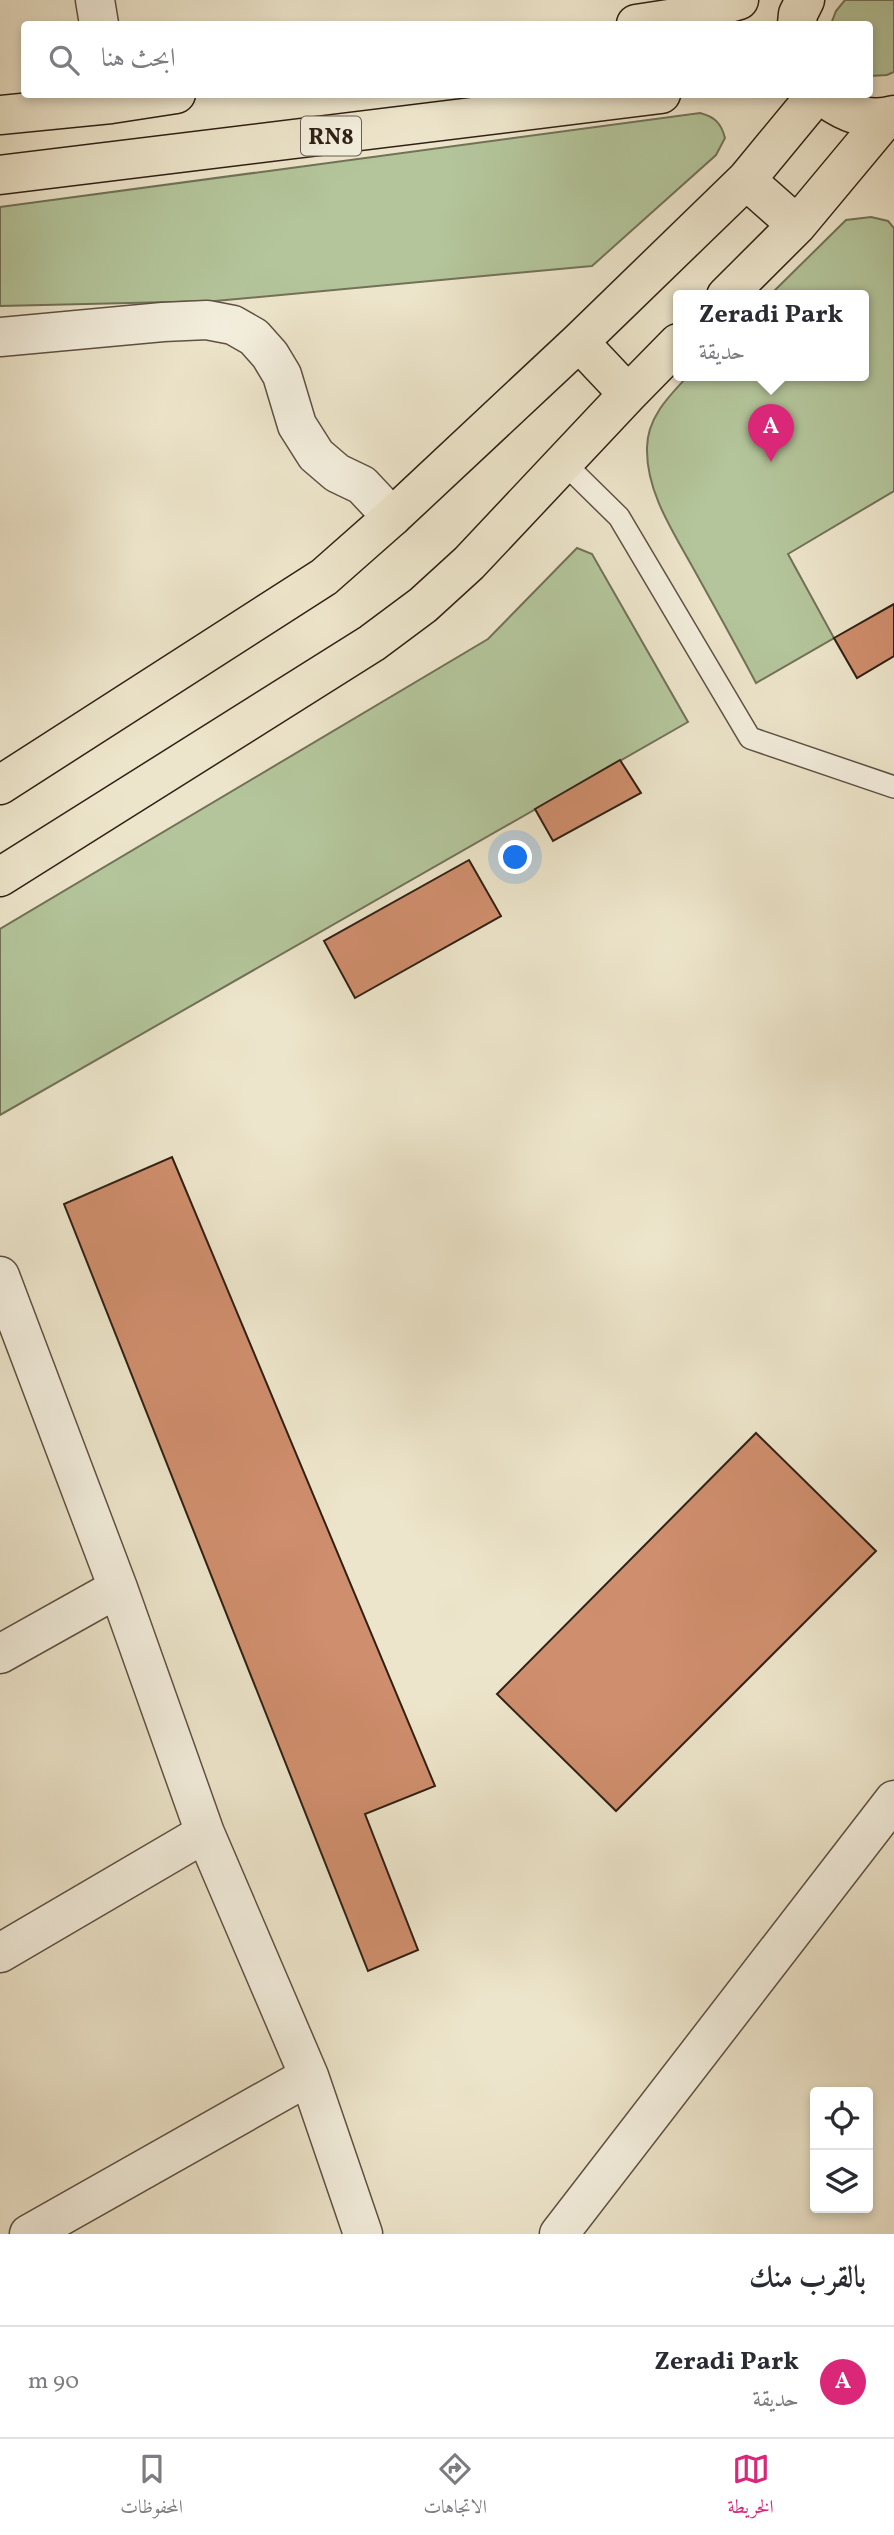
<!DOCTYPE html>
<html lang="ar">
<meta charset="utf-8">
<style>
:root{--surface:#fff;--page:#f7f7f7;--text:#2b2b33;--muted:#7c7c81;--line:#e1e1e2;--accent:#db2777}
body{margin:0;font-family:Vollkorn,Amiri,serif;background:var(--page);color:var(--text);direction:rtl}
.controls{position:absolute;right:21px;bottom:21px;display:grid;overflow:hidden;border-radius:7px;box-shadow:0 4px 10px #0003}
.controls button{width:63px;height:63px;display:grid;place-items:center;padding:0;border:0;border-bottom:2px solid var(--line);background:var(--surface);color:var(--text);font:35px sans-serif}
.you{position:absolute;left:516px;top:858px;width:24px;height:24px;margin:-18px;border:5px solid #fff;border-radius:50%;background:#1a73e8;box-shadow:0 0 0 10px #1a73e833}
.badge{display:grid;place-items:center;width:46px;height:46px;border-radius:50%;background:var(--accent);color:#fff;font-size:23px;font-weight:700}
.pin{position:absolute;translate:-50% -58px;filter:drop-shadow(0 2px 4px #0008)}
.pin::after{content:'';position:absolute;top:37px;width:24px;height:21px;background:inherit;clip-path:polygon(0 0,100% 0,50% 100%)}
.popup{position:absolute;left:673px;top:290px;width:196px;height:91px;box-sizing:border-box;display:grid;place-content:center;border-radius:7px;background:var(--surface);filter:drop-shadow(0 2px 5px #0005);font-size:23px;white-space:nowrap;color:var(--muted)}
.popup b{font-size:26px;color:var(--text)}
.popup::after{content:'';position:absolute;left:50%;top:100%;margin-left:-14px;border:14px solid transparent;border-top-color:var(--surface)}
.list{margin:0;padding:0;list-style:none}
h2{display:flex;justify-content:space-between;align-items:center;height:91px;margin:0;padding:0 28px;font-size:30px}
h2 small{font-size:23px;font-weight:400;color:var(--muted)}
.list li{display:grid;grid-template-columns:46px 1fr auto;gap:21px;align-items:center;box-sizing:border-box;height:112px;padding:0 28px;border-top:2px solid var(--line)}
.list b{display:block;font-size:26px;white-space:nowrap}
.list p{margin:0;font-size:23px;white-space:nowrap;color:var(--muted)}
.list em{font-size:23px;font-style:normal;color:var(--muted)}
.icon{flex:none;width:38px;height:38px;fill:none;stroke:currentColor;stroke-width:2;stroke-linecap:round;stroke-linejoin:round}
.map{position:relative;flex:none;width:894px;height:2234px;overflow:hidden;direction:ltr}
.search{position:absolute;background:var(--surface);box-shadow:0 4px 10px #0003;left:21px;right:21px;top:21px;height:77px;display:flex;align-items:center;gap:18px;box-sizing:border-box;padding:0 24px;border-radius:7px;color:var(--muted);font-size:26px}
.sheet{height:203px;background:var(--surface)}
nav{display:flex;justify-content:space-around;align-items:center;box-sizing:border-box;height:98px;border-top:2px solid var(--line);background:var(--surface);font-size:19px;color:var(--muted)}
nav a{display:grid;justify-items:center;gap:4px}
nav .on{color:var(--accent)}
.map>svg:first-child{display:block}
.green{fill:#b4c59b;stroke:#727258;stroke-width:2}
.building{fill:#cf8e6d;stroke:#302015;stroke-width:2}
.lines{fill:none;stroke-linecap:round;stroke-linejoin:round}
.service-casing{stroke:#5f5142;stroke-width:24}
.minor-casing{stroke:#5f5142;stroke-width:41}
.tertiary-casing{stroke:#5f5142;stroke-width:41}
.primary-casing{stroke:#302015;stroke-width:41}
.service{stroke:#f3eedd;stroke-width:21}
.minor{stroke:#f3eedd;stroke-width:38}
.tertiary{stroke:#f3eedd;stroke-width:38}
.primary{stroke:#ede5cb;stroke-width:38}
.labels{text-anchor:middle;stroke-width:5;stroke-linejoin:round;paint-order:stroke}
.shield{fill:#f3eedd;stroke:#6a5e51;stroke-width:2}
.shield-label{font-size:23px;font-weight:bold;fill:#302015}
</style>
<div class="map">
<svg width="894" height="2234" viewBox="0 0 894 2234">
<rect width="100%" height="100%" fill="#ede5cb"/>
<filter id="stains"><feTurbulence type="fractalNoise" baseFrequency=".00286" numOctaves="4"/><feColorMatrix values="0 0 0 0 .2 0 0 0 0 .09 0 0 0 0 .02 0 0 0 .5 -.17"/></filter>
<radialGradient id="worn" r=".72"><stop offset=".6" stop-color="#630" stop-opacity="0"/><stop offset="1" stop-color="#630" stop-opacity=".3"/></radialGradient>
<!-- green -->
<path class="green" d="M845,0H894V72L887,75L870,76V24H831L836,11Z
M700,113C715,117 721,123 725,138L716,155L592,266L215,301L0,306V207Z
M871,217L888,221L894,228V491L788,554L834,638L756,683C737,647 717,611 697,575C676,536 646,494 647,448C647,418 669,396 688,376H864V296H769L846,220Z
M577,548L592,554L688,722L0,1115V929L488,639Z"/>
<!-- building -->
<path class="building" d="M894,604V656L857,678L834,638Z
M620,760L641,793L553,841L535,809Z
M469,860L501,916L355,998L324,941Z
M172,1157L435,1786L365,1814L418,1950L368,1971L64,1204Z
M756,1433L876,1551L616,1811L497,1694Z"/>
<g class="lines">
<defs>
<path id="service" d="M563,462L619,517L750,738L894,787"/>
<path id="minor" d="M95,0L99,24
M0,337L163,322L207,320L233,325L254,337L270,355L282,375L297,425L316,455L337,473L362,485L392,517
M0,1276L118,1588L205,1833L309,2076L363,2234
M0,1654L118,1588
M0,1953L205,1833
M29,2234L309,2076"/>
<path id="tertiary" d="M559,2234L894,1800"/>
<path id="primary" d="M636,24L682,17L739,0
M797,24L798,14L805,0
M820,94C841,111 867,123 894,115
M0,115L111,104L176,94
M0,175L661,94
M746,180L797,225
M726,296L797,225L887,117
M579,342L628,394
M0,785L324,577L392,517L579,342L746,180L817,94
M0,877L372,643L423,605L469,563L628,394L678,343"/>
</defs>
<!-- service casing -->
<use href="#service" class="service-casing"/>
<!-- minor casing -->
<use href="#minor" class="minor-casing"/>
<!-- tertiary casing -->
<use href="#tertiary" class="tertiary-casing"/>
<!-- primary casing -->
<use href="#primary" class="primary-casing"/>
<!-- service -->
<use href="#service" class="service"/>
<!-- minor -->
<use href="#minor" class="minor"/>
<!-- tertiary -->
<use href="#tertiary" class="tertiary"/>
<!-- primary -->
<use href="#primary" class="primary"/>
</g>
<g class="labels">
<!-- shield labels -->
<rect class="shield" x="301" y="116.5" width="60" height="39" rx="5"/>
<g class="shield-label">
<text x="331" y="144">RN8</text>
</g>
</g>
<rect width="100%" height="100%" filter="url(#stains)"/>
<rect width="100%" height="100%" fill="url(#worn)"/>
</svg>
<div class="controls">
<button><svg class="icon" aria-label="locate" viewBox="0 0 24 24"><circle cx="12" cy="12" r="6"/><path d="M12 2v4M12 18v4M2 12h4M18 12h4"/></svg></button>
<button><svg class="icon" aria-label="layers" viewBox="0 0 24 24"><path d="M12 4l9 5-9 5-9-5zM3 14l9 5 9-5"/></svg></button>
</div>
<div class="you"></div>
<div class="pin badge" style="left:771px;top:462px">A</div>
<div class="popup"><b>Zeradi Park</b>حديقة</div>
<div class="search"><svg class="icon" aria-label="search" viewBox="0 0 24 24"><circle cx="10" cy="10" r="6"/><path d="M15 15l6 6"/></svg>ابحث هنا</div>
</div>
<section class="sheet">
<h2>بالقرب منك<small></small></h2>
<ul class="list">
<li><span class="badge">A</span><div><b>Zeradi Park</b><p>حديقة</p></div><em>90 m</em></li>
</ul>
</section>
<nav>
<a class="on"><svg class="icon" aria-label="map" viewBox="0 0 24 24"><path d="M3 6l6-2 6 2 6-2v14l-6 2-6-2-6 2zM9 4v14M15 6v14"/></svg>الخريطة</a>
<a><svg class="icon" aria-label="directions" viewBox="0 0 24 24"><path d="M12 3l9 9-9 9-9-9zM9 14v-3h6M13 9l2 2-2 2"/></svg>الاتجاهات</a>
<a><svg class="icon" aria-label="saved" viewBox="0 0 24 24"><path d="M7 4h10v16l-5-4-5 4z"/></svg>المحفوظات</a>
</nav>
